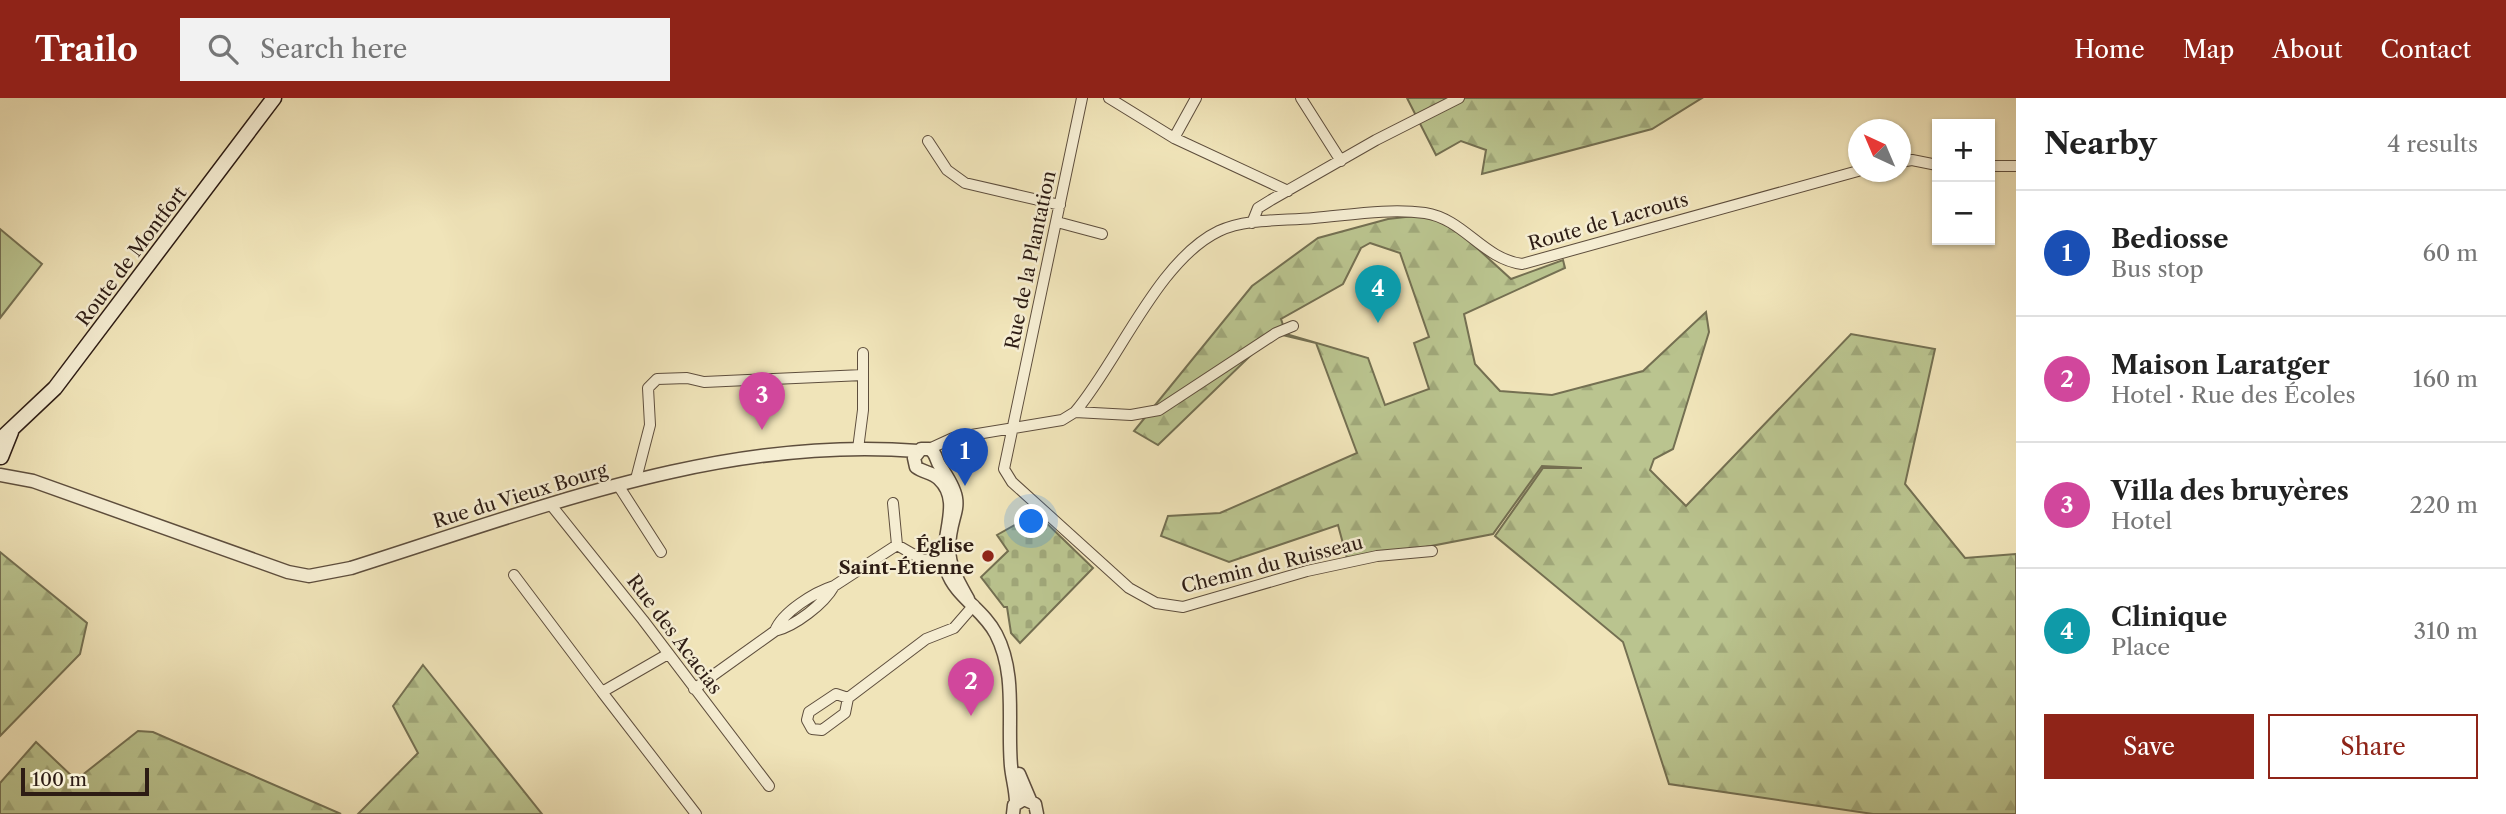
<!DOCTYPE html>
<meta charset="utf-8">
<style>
:root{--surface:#fff;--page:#f2f2f2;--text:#222;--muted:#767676;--line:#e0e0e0;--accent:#8f2418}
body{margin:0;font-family:"Libre Caslon Text",serif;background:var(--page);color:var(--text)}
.controls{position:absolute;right:21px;top:21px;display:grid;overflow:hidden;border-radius:0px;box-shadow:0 2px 5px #0004}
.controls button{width:63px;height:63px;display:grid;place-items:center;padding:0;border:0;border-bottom:2px solid var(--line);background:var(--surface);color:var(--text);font:35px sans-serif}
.compass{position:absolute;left:1848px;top:21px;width:63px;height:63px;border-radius:50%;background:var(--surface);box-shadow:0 2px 5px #0004;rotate:316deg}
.scale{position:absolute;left:21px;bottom:18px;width:128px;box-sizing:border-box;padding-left:7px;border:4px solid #2d1c14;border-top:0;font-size:19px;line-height:24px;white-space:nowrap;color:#2d1c14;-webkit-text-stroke:5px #f5edd2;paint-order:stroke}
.you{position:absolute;left:1032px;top:424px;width:24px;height:24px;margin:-18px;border:5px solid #fff;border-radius:50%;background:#1a73e8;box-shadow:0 0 0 10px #1a73e833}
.badge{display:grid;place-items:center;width:46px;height:46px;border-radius:50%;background:var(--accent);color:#fff;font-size:23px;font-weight:700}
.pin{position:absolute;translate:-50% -58px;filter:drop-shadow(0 2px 4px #0008)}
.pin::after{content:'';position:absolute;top:37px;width:24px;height:21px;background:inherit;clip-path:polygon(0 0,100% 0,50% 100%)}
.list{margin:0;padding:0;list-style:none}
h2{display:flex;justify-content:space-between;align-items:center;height:91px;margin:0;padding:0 28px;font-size:30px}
h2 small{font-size:23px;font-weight:400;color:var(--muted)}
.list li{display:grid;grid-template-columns:46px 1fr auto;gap:21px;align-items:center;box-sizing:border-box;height:126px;padding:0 28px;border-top:2px solid var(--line)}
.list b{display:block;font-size:26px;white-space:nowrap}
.list p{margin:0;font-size:23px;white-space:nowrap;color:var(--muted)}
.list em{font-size:23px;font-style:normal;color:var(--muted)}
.actions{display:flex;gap:14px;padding:21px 28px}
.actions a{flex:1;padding:16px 0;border:2px solid var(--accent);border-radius:0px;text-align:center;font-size:24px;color:var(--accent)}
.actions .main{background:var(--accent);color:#fff}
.icon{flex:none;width:38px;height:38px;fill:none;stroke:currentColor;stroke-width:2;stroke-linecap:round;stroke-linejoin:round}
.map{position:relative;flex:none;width:2016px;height:716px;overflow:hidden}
header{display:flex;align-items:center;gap:42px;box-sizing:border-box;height:98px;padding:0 35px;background:var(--accent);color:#fff}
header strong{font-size:33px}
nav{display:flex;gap:38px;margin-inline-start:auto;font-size:24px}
.search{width:490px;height:63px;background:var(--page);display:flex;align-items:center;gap:18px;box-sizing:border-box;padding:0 24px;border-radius:0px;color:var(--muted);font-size:26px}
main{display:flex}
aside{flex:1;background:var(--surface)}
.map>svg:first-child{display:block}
.green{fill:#bac48f;stroke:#747052;stroke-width:2}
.forest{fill:url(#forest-firs);stroke:#747052;stroke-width:2;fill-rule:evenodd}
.cemetery{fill:url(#cemetery-stones);stroke:#747052;stroke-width:2}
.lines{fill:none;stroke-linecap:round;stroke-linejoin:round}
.minor-casing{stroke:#5e4e3d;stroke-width:12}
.tertiary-casing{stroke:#5e4e3d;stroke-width:15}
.secondary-casing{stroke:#2d1c14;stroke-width:17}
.minor{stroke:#f5edd2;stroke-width:10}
.tertiary{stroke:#f5edd2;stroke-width:12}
.secondary{stroke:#f5edd2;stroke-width:14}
.poi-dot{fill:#8f2418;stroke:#f5edd2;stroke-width:2.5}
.labels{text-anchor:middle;stroke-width:5;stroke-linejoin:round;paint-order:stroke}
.street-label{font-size:19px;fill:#2d1c14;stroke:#f5edd2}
.poi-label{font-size:19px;font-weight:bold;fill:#2d1c14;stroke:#f5edd2;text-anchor:end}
</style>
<header>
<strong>Trailo</strong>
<div class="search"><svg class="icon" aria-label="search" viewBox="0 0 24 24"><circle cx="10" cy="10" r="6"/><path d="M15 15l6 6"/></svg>Search here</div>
<nav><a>Home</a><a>Map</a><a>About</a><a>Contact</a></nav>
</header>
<main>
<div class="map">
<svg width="2016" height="716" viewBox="0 0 2016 716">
<defs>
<pattern id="forest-firs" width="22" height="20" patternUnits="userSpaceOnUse" patternTransform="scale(1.75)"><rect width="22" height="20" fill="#bac48f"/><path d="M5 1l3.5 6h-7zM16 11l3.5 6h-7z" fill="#a0a87a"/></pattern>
<pattern id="cemetery-stones" width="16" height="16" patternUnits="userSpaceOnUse" patternTransform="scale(1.75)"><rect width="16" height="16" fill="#bac48f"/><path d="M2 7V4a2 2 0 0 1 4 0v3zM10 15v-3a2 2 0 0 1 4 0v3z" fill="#a0a87a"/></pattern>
</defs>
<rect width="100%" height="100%" fill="#f0e4b9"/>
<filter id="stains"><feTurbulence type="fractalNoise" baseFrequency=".00286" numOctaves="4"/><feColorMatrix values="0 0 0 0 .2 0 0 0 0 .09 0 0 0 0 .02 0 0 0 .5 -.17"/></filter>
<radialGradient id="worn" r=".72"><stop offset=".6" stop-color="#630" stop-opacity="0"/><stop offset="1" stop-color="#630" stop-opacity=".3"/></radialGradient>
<!-- green -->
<path class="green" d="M0,131L42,166L0,220Z"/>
<!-- forest -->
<path class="forest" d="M1407,0H1702L1652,31L1482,76L1486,52L1461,43L1436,57Z
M1423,117L1455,130L1511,181L1563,162L1565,170L1464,216L1475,266L1500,293L1552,297L1643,273L1706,214L1709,234L1673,351L1654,361L1650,372L1686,408L1851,236L1935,251L1905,386L1965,460L2016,456V716H1873L1669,686L1623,544L1495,438L1543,370H1582L1542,368L1493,436L1348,464L1338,427L1229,464L1161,438L1168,418L1220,415L1357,355L1316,245L1274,235L1158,347L1134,333L1252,188L1318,140L1388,121ZM1370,145L1400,155L1429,239L1414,245L1429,291L1385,307L1368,260L1286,236L1281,221L1343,186L1361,150Z
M0,454L87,525L80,556L0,638Z
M423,567L542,716H358L418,655L393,608Z
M138,633L153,634L341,716H0V685L36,644L76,682Z"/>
<!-- cemetery -->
<path class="cemetery" d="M1036,415L1093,470L1020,545L1011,535L1007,509H1004L981,479L1008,453L997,437Z"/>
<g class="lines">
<defs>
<path id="minor" d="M1082,0L1004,371L1012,384L1129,490L1156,505L1183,509L1307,473L1377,458L1432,453
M1109,0L1174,40L1288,93
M1301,0L1341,63
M1174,40L1196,0
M928,43L947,72L965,85L1060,107
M1900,64L1912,62L1937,67
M1990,68H2016
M1057,124L1102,136
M1252,125L1258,110L1271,102L1376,42L1459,0
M1075,314L1131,317L1159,312L1276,235L1293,228
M858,351L863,312V255
M929,351L953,340L1062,322L1075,314C1118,264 1158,162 1219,133C1247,120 1284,123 1314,120C1349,117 1389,110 1425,115C1464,121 1483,161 1522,166L1858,73
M636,381L650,327L648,290L657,281L687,280L704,284L863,277
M618,387L661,454
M893,405L897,447
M551,407L643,522L769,688
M514,477L602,594L668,556
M775,533C782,514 815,494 834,488L897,447L923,462H950
M694,591L775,533C795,528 824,506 834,488
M602,594L696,716
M836,596L848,600L845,615L822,632L812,631L807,622L809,614Z
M848,600L926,541L954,530L974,507"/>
<path id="tertiary" d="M0,377L33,383L288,474L309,478L351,470C535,412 722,337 918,353
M968,501C959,485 949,469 949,450C950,409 970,411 940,368C935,361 937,355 929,351H921L914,360L916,369C924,375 932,374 939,381C965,405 936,443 947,473C955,498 984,512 996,536C1017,576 1007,624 1011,668C1012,680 1016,692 1016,705
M1019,676L1030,702
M1013,716L1014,707L1024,701L1035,706L1037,716"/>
<path id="secondary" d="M0,342L55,290L274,0
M1,359L11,334"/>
</defs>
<!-- minor casing -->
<use href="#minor" class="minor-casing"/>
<!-- tertiary casing -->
<use href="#tertiary" class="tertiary-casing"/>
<!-- secondary casing -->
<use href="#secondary" class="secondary-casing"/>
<!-- minor -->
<use href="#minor" class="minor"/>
<!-- tertiary -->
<use href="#tertiary" class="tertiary"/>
<!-- secondary -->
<use href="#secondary" class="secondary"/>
</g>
<!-- markers -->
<circle class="poi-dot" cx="988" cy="458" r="7"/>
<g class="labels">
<!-- street labels -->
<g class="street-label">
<text transform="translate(1608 123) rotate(-16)" y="7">Route de Lacrouts</text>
<text transform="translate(131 158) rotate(-53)" y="7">Route de Montfort</text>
<text transform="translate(1030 162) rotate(-78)" y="7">Rue de la Plantation</text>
<text transform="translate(520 397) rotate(-17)" y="7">Rue du Vieux Bourg</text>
<text transform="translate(1272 466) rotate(-14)" y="7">Chemin du Ruisseau</text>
<text transform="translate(675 536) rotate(53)" y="7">Rue des Acacias</text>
</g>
<!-- poi labels -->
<g class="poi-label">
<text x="974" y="454">Église<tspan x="974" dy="22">Saint-Étienne</tspan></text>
</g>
</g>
<rect width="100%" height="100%" filter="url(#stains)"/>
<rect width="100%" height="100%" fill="url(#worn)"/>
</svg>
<div class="controls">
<button>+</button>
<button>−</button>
</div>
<svg class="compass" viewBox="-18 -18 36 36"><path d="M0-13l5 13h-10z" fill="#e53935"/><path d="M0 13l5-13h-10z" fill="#767676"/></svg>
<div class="scale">100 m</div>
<div class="you"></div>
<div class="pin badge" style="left:965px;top:388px;background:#1a4fb4">1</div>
<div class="pin badge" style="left:971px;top:618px;background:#d1479c">2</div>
<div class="pin badge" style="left:762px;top:332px;background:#d1479c">3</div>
<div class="pin badge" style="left:1378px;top:225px;background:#0f9aa8">4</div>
</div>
<aside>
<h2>Nearby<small>4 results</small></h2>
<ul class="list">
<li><span class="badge" style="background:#1a4fb4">1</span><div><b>Bediosse</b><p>Bus stop</p></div><em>60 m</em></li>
<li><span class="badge" style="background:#d1479c">2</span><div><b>Maison Laratger</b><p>Hotel · Rue des Écoles</p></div><em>160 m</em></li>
<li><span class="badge" style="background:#d1479c">3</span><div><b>Villa des bruyères</b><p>Hotel</p></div><em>220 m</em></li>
<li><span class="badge" style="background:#0f9aa8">4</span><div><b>Clinique</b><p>Place</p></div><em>310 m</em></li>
</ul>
<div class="actions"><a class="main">Save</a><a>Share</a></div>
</aside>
</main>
